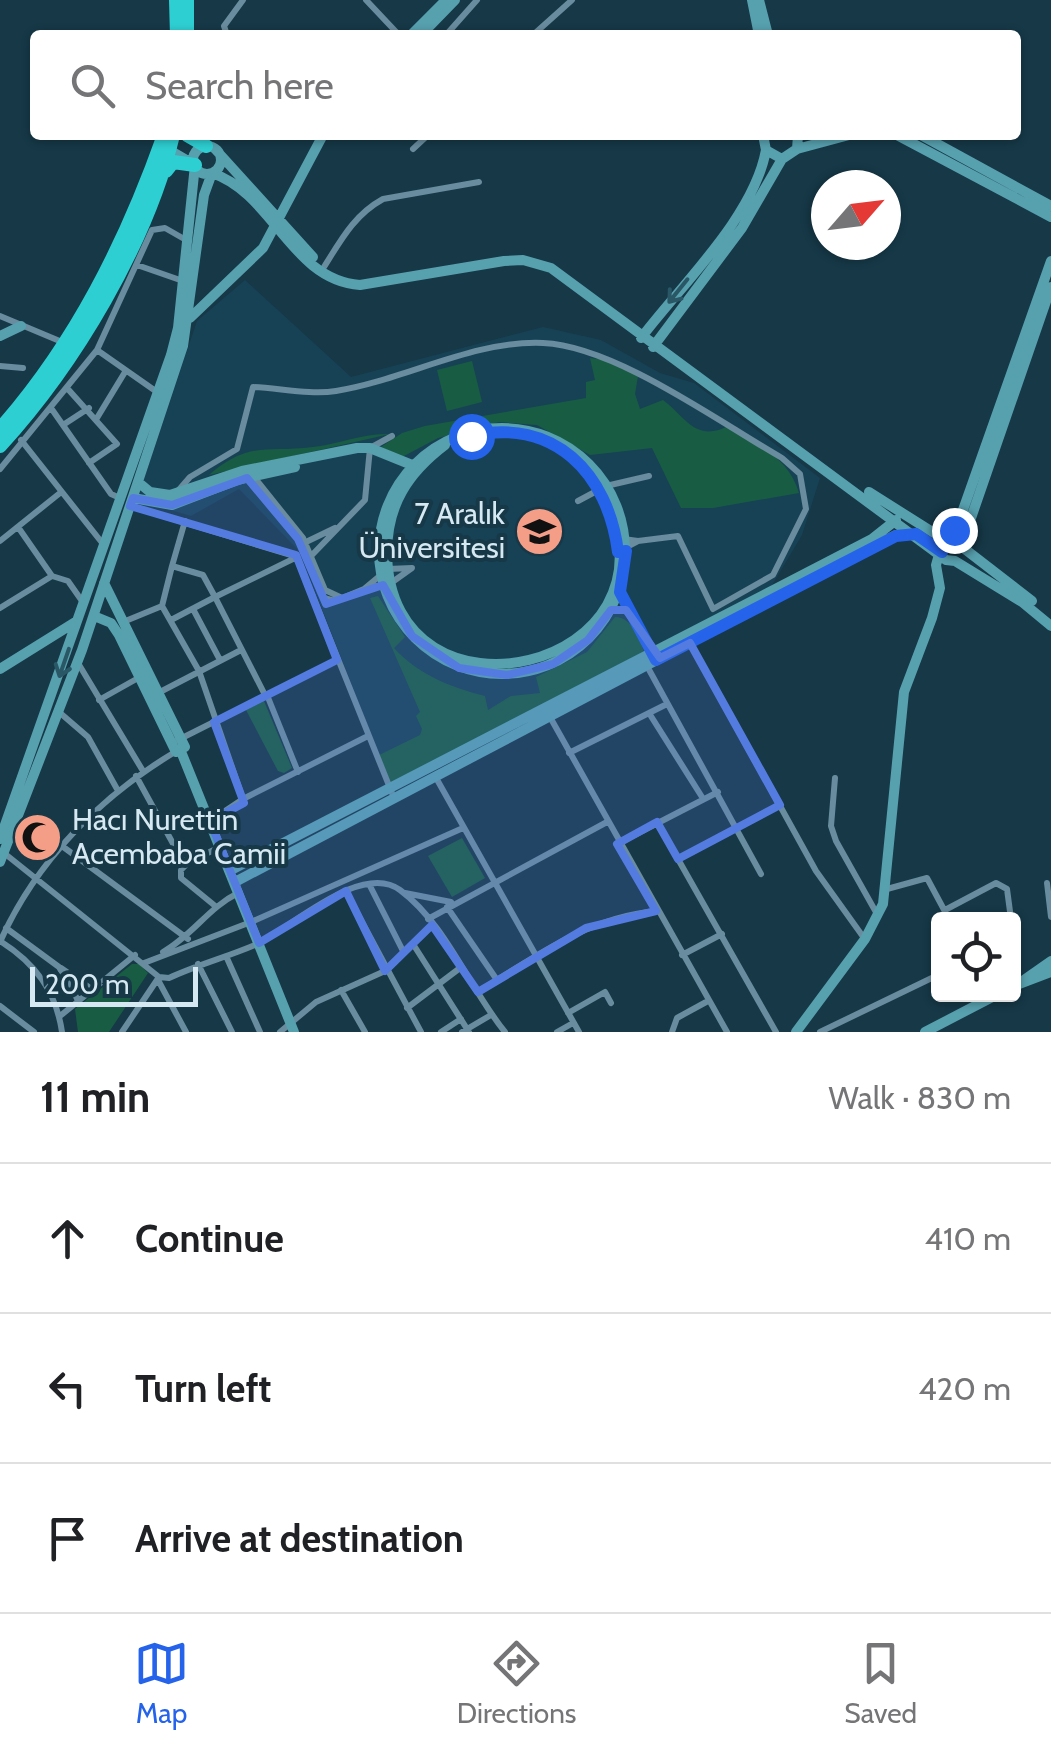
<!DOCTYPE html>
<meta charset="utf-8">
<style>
:root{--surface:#fff;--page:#f6f6f6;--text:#202124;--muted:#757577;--line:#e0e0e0;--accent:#2563eb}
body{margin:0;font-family:Cabin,sans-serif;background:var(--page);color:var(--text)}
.controls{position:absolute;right:30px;bottom:30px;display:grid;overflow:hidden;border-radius:10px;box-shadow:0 2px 8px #0004}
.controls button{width:90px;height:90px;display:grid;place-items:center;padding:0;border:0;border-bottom:2px solid var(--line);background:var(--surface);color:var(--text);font:50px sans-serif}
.compass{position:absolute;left:811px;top:170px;width:90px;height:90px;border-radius:50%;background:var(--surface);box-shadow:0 2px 8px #0004;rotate:62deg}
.scale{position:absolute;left:30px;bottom:25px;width:168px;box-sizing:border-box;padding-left:10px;border:5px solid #d6e9f2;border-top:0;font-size:28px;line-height:35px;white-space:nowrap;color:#d6e9f2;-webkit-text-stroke:8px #163847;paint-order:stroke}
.stop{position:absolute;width:30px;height:30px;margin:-22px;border:8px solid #2563eb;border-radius:50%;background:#fff}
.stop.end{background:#2563eb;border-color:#fff;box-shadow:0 2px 10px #0008}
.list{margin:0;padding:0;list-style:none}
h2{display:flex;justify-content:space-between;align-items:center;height:130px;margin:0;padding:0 40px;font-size:42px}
h2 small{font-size:32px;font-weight:400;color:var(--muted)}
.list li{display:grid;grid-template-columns:65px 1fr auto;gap:30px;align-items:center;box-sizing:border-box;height:150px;padding:0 40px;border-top:2px solid var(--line)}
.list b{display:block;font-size:38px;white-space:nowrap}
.list em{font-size:32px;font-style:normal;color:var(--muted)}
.icon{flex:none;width:55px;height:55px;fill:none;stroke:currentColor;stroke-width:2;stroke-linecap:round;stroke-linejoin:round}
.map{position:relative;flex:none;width:1051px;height:1032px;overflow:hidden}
.search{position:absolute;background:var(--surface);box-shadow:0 2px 8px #0004;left:30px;right:30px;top:30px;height:110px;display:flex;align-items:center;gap:25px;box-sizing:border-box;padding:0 35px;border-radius:10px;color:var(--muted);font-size:38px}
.sheet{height:580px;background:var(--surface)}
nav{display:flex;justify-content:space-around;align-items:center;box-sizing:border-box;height:140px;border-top:2px solid var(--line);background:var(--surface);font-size:28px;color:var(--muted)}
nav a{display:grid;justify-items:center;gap:5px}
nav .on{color:var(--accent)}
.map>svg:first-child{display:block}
.built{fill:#174255}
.green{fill:#185d43}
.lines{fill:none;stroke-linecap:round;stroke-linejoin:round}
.street{stroke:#698c9e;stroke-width:6}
.secondary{stroke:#57a0ae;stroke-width:10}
.highway{stroke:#2ecfd2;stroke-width:14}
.oneway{stroke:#2a5766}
.route{stroke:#2563eb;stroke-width:12}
.marked{fill:#547ce0;fill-opacity:0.2;stroke:#547ce0;stroke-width:8;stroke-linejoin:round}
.labels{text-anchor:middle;stroke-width:8;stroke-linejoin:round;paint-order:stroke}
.poi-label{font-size:30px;fill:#d6e9f2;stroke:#163847;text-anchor:end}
</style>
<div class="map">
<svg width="1051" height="1032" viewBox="0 0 1051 1032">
<rect width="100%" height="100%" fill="#163847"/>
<!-- built -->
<path class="built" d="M245,280L351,377L543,327L601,340L660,373L694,383L820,478L802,535L771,587L550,700L379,755L300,552L239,489L191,516L137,500L197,321Z"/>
<!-- green -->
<path class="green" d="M590,358L620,362L638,376L635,394L640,409L663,400C685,416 695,443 728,426C757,443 789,458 799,493L713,508H681L652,448L590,455L537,425L499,422L438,438L402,457L381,447L402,433L425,426L586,398V382L595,380Z
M472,361L482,402L447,411L437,370Z
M390,434L209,475C250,440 267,453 313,447C340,444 362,433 390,434Z
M378,596L405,637L394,648C419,675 450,687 485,696L488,710L511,696L540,693L536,677L587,652L615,617C632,617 640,639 644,652L391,784L379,755L420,735L422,729L416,716L420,712L370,598Z
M264,701L292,768L284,773L278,771L246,710Z
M462,838L485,878L452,897L428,856Z
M132,964H139L148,973L109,1032H78L75,1009Z"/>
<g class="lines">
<!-- street -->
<path class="street" d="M366,0L399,35
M227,35L224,26L243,0
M446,35L477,0
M533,35L572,0
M413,149L428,135
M137,265L183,281
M324,267C341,240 354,215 383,199L479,182
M0,316L62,342
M97,350L157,392
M0,366L23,368
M67,388L117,444L89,463
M51,408L111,494L120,498
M97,418L125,372
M63,425L89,408
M21,440L103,544
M0,469L97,350L152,230L165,228L186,240
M246,477L298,539L324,598L335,601L364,589
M254,477L303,538L325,590L340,597
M177,492L190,477L237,449L253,387C279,388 310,395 336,391C405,380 473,340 543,343C615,346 719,422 782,458L800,474L806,509L773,575L713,609L678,536L638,541
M578,501L606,486L649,476
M130,506L297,557L394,798
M185,521L172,566L203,575L215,597L297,557
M18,527L52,576
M616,538L638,541L619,551
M0,541L60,493
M306,542L335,528
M312,555L365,500L370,448L392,436
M412,568L391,583L364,589L388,569Z
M162,606L172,566
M0,608L52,576L68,581L82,601
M193,609L220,660
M611,610H626L620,592
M626,610L650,644L652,655
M171,620L215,597L265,695
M123,622L162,606L199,671L243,799L210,821
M690,643L816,871L864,938
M78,663L143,771
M647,666L761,874
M158,693L241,650
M267,695L298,772
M99,700L140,677
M59,712L88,737L117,789
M649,713L702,797
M550,717L727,1032
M172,743L337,660
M569,753L667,704
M136,776L182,860L189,862L220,847
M435,776L579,1032
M835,778L831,826L836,841L877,914
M243,799L366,737
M657,822L776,1032
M617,844L718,792
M62,846L188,939
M4,853L159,977L169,978C197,965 227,957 255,945C290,929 361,861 400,890C446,924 469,988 505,1032
M678,859L780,805
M189,862L181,870V878L214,905
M1047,883L1051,917
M369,884L403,951
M887,889L927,878L949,919
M346,892L421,1032
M405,893L451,902
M447,907L497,980
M945,910L996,883L1007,889L1011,919
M428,919L607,822
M6,928L59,967L79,1002
M0,941C35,963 56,991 62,1032
M0,942C36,861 100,797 175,752
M413,944L469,1032
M1014,949L1017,983
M163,952C193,935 208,908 238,893
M682,955L722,934
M226,956L260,1032
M144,963L251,922L463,828
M198,964L232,1032
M61,968L93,990
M158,980L186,1032
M341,990L365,1032
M478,992C534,957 589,917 656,911
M0,1006L34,1032
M407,1008L460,968
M568,1013L605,992L611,1003
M60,1016L135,955
M122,1032L159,977
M280,1032L316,1002L385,971L432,925
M441,1032L461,1019
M462,1032L491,1015
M557,1032L573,1023
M672,1032L677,1018L708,1001
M820,1032L938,975"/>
<!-- secondary -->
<path class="secondary" d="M752,0L759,35
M759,0L768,35
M411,35L446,0
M421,35L455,0
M763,135L766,150L782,159L797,149L798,135
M897,135L1051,217
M921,135L1051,206
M193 160a14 14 0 1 1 28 0a14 14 0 1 1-28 0Z
M797,149L849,135
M216,150L313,257
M190,318L263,248L323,135
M0,336L21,326
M641,338C681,285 754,217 766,150
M653,347L742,228L782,159
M379 551a123 123 0 1 1 246 0a123 123 0 1 1-246 0Z
M445,445C408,473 387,505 387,553C390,740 691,670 604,496
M138,482L150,492L170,495L242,471L357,448H370L412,465
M869,492L945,540L957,543L1032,601
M133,498L172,505L237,480L295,467
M952,541L1051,261
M961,547L1051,287
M104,583L185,747
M94,616L111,623L119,635L176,752
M0,669L77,621
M180,749L294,1032
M0,839L171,355L178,328L195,165L166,148
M0,862L82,650L183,346L204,195L212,173C274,194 291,280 360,285L504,261L523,260L551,268L946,560L955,561L1022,602L1051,626
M231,870L872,539L896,520
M235,882L847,560L896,535L914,534
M1019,984L1051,972
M1017,985L1051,961
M796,1032L865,939L883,904L904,692L932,618L940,588L936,565L940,551
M925,1032L998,994"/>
<!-- highway -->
<path class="highway" d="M176,0L177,35
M187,0V35
M187,135L206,146
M166,171L173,162L195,165
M0,429C76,343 126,242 164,135
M0,446C75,364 147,243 173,135"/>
</g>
<!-- one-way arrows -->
<defs><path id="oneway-shaft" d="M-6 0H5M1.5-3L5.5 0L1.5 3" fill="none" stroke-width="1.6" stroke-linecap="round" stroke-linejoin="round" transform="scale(2.5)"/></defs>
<g class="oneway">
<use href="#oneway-shaft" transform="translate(678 291) rotate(129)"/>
<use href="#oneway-shaft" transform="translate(64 663) rotate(109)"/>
</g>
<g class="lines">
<!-- route -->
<path class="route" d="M471,436C554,417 608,473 618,552L626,551L620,592L656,660L896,536L916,534L942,552L944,544L952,541L954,530"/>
</g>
<!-- marked area -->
<path class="marked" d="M247,478L298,539L326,604L383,585L412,636L459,668L507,675L553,664L588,640L611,610H626L660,658L690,643L780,805L678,859L657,822L617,844L656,911L586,928L478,992L432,925L385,971L346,891L259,943L210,821L244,803L214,722L337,660L296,555L130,506L133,498L172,505Z"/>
<!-- icons -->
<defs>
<symbol id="university-disc" viewBox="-11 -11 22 22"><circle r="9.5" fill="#f49e88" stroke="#163847"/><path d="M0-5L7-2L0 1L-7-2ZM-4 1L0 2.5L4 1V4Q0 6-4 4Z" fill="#111"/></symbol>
<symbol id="mosque-disc" viewBox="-11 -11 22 22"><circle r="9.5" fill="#f49e88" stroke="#163847"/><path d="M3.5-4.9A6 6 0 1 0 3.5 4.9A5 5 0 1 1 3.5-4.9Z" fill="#111"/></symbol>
</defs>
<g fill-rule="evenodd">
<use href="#university-disc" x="512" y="504" width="55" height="55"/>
<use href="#mosque-disc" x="10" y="810" width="55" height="55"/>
</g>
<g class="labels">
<!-- poi labels -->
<g class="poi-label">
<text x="505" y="524">7 Aralık<tspan x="505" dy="34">Üniversitesi</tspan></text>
<text x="72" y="830" text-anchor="start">Hacı Nurettin<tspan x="72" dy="34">Acembaba Camii</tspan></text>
</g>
</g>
</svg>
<div class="controls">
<button><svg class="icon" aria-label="locate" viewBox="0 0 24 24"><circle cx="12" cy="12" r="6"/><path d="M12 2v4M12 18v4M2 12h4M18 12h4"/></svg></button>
</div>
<svg class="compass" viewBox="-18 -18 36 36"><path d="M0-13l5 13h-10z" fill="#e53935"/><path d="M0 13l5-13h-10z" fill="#757577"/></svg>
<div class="scale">200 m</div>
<div class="stop" style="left:471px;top:436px"></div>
<div class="stop end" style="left:954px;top:530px"></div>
<div class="search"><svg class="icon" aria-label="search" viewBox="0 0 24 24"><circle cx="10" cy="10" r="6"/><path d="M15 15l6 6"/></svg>Search here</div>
</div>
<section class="sheet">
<h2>11 min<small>Walk · 830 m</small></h2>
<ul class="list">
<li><svg class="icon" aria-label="ahead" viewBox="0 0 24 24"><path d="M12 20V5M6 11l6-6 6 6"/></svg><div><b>Continue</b></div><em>410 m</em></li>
<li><svg class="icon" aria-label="left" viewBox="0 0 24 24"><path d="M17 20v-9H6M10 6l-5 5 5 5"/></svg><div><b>Turn left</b></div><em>420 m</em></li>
<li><svg class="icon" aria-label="arrive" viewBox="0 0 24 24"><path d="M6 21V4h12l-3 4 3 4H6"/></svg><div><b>Arrive at destination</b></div></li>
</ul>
</section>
<nav>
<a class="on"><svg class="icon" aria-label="map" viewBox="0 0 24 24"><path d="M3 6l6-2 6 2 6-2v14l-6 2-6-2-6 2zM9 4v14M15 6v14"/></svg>Map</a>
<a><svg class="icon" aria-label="directions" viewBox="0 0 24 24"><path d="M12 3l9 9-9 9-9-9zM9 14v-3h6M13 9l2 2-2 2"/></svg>Directions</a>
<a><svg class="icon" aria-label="saved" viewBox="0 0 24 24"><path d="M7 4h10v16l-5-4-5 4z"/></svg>Saved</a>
</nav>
